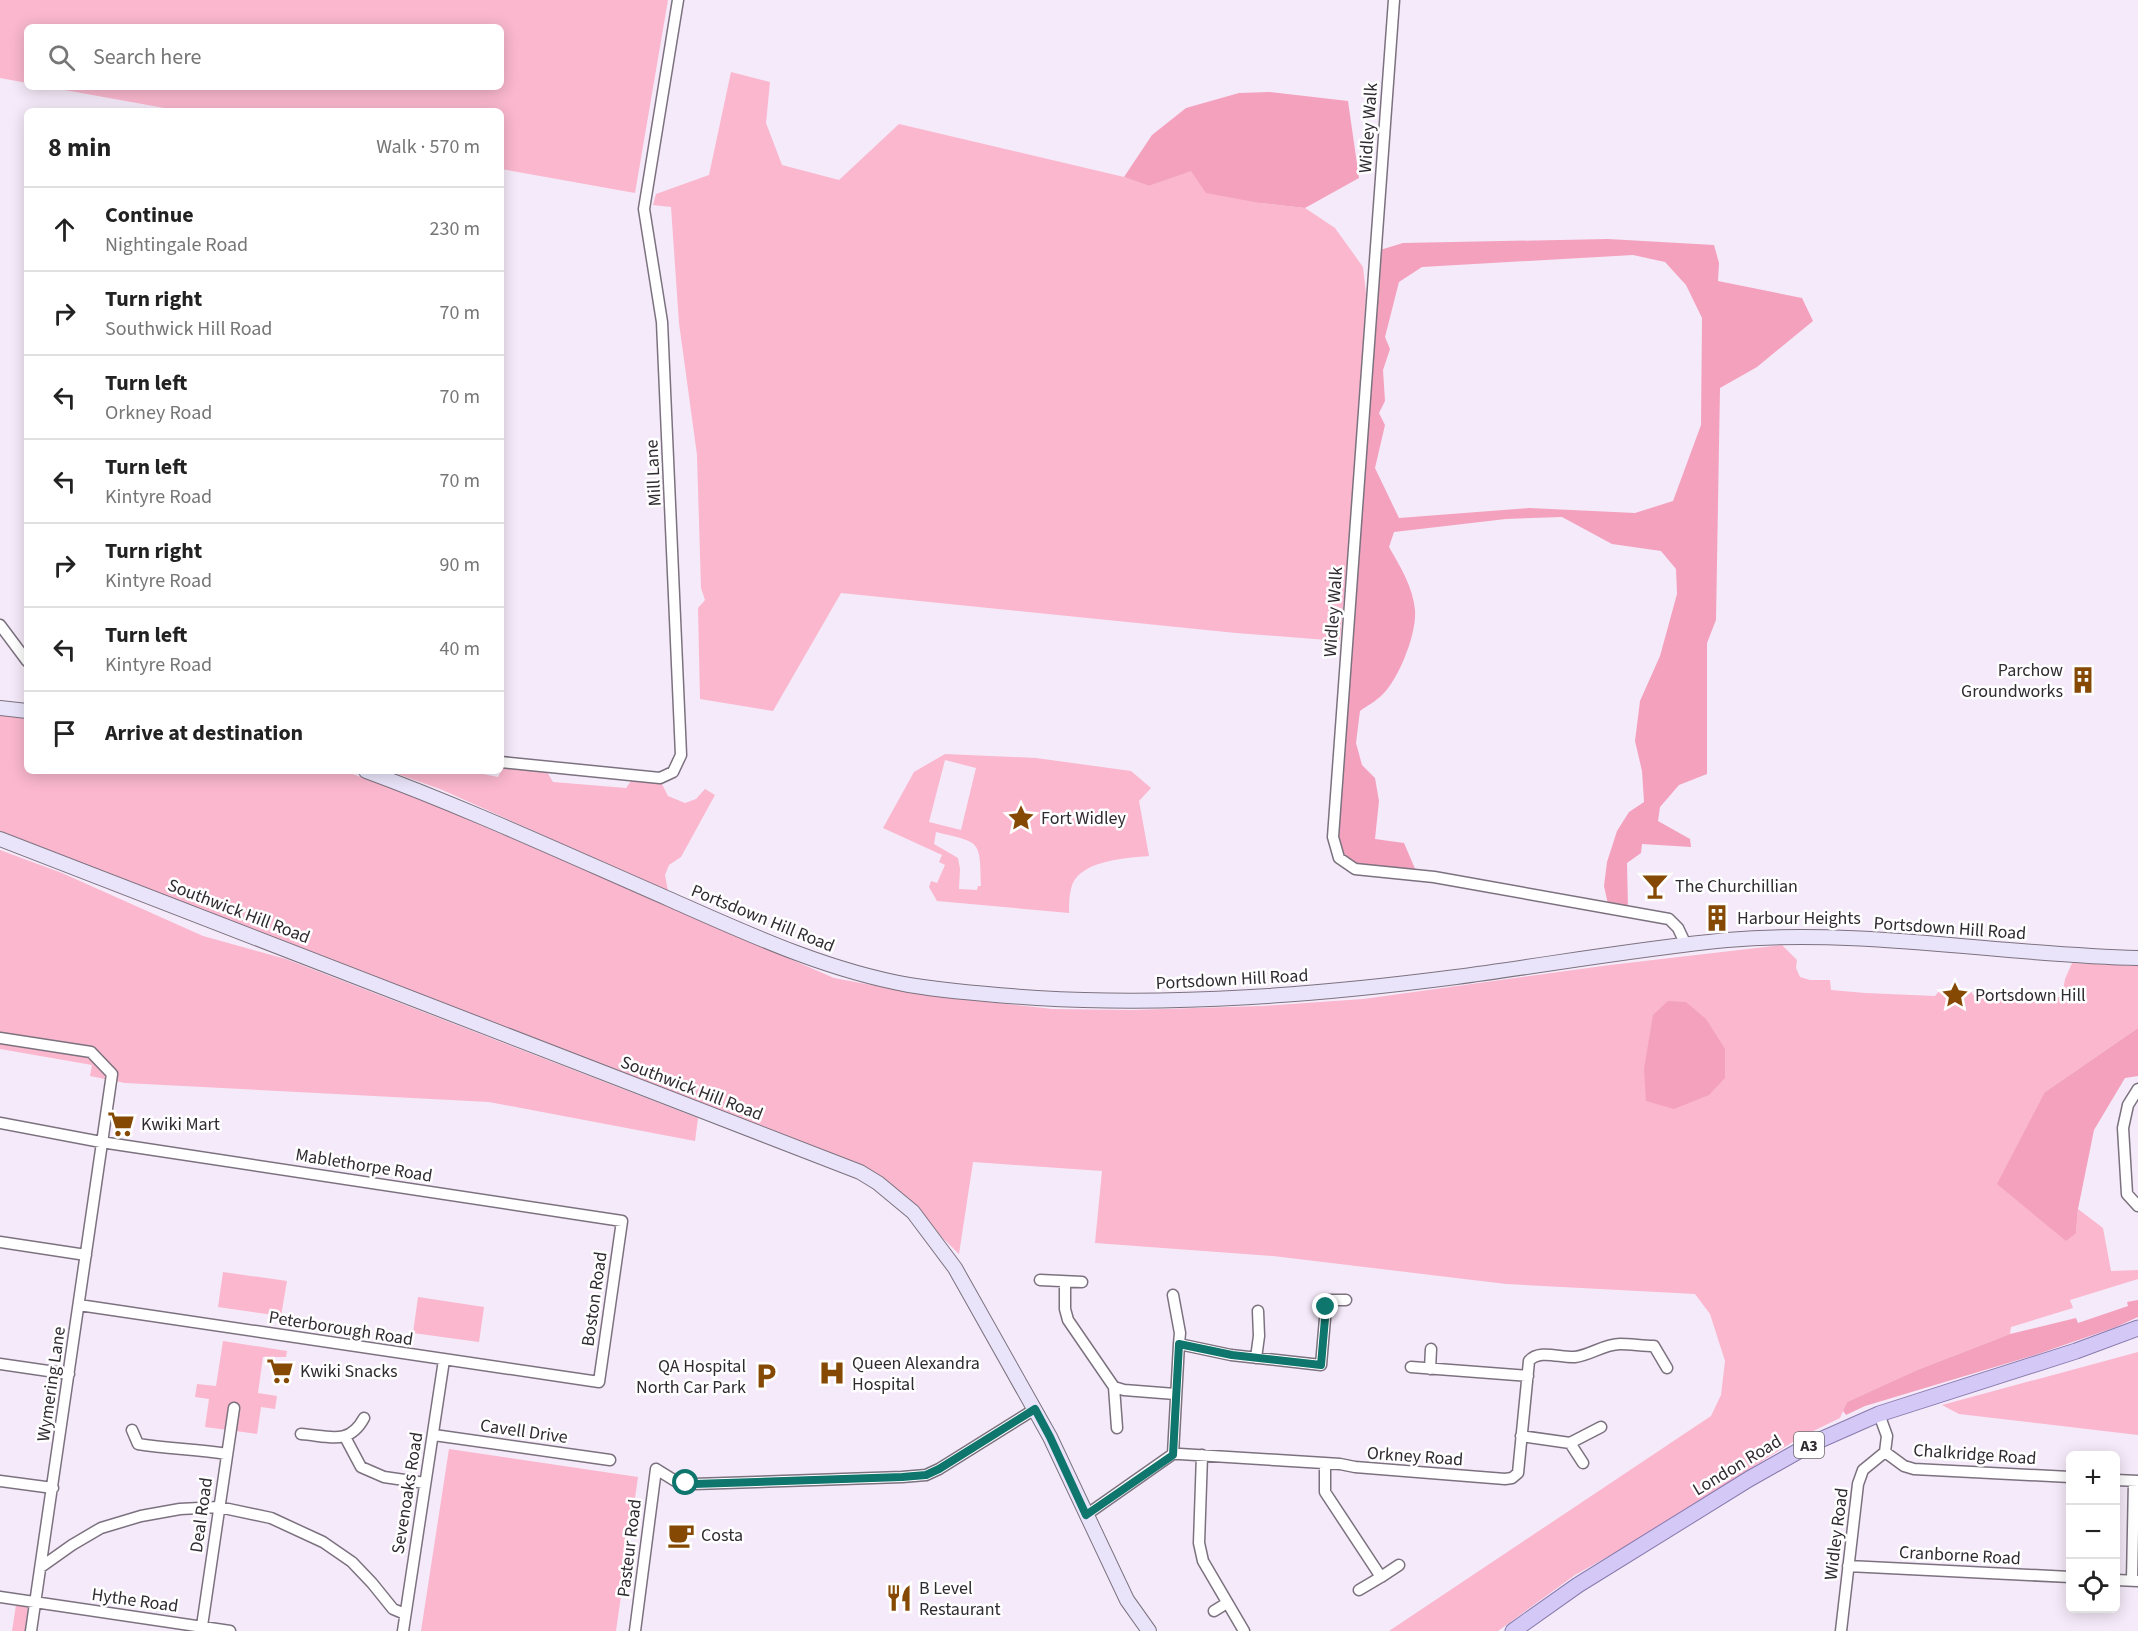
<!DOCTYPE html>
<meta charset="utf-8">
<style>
:root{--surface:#fff;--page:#f2f2f2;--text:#222;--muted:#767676;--line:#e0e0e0}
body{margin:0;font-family:"Source Sans 3",sans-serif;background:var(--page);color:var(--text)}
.controls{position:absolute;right:18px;bottom:18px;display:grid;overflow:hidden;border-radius:9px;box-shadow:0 3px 15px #0003}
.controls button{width:54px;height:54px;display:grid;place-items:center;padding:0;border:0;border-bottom:2px solid var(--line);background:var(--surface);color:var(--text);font:30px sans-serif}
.stop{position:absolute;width:18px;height:18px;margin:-14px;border:4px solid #0f766e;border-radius:50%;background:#fff}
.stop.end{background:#0f766e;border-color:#fff;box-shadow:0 2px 6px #0008}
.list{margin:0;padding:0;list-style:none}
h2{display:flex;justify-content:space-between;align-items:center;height:78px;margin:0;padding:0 24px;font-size:26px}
h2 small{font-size:20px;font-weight:400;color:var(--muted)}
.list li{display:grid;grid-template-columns:39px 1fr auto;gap:18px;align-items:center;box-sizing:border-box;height:84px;padding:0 24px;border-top:2px solid var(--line)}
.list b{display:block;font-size:22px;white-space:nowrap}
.list p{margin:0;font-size:20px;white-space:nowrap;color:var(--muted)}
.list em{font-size:20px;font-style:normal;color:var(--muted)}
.icon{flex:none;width:33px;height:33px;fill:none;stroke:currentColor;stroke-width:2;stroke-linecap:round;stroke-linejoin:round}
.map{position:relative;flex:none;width:2138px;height:1631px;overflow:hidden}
.search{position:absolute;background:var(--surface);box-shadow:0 3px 15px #0003;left:24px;top:24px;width:480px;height:66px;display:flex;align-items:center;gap:15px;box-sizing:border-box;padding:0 21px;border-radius:9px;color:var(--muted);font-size:22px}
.panel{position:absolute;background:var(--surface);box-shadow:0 3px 15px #0003;left:24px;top:108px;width:480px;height:666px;border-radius:9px}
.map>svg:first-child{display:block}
.green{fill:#fab7cd;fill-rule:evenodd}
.forest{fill:#f4a1bd;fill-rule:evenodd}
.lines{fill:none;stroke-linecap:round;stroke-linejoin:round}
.street-casing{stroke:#7c727f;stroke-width:13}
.secondary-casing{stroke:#7c727f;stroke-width:16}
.primary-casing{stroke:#887aad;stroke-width:17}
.street{stroke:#fff;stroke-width:10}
.secondary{stroke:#eae4fa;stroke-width:14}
.primary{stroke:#d4c9f6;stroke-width:15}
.route{stroke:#0f766e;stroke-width:8}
.labels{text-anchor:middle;stroke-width:5;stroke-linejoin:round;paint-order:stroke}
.shield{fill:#fff;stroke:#6d6b6e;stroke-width:1.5}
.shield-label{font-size:16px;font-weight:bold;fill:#2f2b30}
.street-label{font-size:18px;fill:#2f2b30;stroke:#fff}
.poi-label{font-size:18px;fill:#2f2b30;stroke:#fff;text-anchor:start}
</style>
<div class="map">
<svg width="2138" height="1631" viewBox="0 0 2138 1631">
<rect width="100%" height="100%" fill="#f5eaf9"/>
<!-- green -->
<path class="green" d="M0,0H668L635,193L501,169V111H181L48,87H501V27H27V83L0,78Z
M731,72L770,82L766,123L782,165L839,180L899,124L1124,177L1149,186L1192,170L1260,203L1305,208L1335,228L1363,267L1366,294L1353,504L1340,641L1236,633L841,593L773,711L700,699L698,608L705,600L701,588L697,455L679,323L671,207L653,205L656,194L709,175Z
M0,713L27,716V771H344L409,794L834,978L925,995L1053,1009L1131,1010L1262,1006L1363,999L1610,965L1782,945L1797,960L1796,968L1800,977L1810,980H1830L1831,990L1865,993L1935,996L1940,990H1970L1974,996L2062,997L2065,979L2072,963L2138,966V1028L2045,1092L2076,1233L2078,1209L2103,1228L2111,1271L2138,1270V1279L2070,1300L2073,1308L2011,1327L2010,1334L1917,1370L1847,1402L1840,1418L1799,1438L1639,1539L1575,1575L1498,1631H1389L1711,1416L1721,1395L1725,1361L1710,1314L1695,1294L1506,1284L1273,1256L1095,1243L1102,1171L973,1162L959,1254L877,1174L560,1048L375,978L0,831Z
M945,754L1036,758L1131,771L1151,788L1139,801L1149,856C1126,858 1077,860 1071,889C1069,896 1069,905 1069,913L937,901L929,887L931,881L937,883L945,865L939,862L942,855L883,828L914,772ZM945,760L976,768L961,830L929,822ZM936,832C981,843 980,839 981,886H978L977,890L959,889L960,869L958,858L934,844Z
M510,765L547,772L553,782L626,788L631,781L636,779L653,780L662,784L668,796L685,803L696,799L705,789L715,795L681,857L669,865L665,875L668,891L440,789L389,771H468L498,777L502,769Z
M0,850L62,873L203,936L286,959L698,1118L695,1141L489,1102L125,1083L90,1076L92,1065L0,1049Z
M223,1272L287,1281L281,1316L218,1307Z
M418,1297L484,1307L479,1342L413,1333Z
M223,1341L287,1351L286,1357H263L258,1393L277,1396L275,1409L261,1407L257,1434L205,1427L209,1399L195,1397L197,1384L216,1386Z
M2138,1352V1435L1959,1414L1942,1405Z
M449,1449L638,1477L616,1631H421Z
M16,1605L28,1606L25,1631H12Z"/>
<!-- forest -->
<path class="forest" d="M1269,92L1348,101L1359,178L1305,208L1260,203L1206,193L1191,171L1149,186L1124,177L1152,135L1186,108L1239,93Z
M1608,239L1714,245L1719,263L1718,281L1802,298L1813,321L1757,367L1720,388L1716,620L1707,643V774L1679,785L1660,807L1658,821L1690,839L1691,847L1642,844L1641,853L1627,863L1628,908L1608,904L1604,886L1607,862L1617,831L1629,812L1644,802L1642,771L1635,741L1640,701L1660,656L1677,594L1676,569L1661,551L1612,544L1562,517L1506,519L1394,532L1389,547C1400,566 1413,587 1415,610C1417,633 1399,679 1382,695C1376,701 1367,706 1360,711L1356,743L1362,765L1375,778L1379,801L1375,839L1404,843L1416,871L1358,865L1345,857L1337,830L1380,250L1403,243ZM1633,255L1665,262L1686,285L1702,318L1701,425L1673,501L1635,513L1529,508L1399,518L1375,468L1385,425L1379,413L1385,401L1383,370L1390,349L1385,337L1399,282L1422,267Z
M1668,1001L1686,1002L1706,1019L1725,1049V1078L1709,1095L1674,1109L1646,1101L1644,1069L1653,1015Z
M2138,1028V1076L2125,1078L2094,1130L2078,1209L2076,1233L2066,1241L1997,1184L2045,1092Z
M2138,1300V1317L2116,1327L2035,1355L1865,1406L1846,1415L1843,1411L1847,1402L1917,1370L2010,1334L2076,1318L2078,1323L2128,1306L2127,1302Z"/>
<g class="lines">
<defs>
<path id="street" d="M1394,0L1333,837L1339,858L1355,869L1434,877L1669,919L1678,928L1686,945
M0,625L27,661
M501,762L660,778L673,772L681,755L662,322L644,209L678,0
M0,1038L91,1052L112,1074L31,1631
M2138,1089L2128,1105L2123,1128L2127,1194L2138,1206
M0,1123L101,1142L622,1221L599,1382L79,1305
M0,1242L86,1255
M1040,1280L1082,1282
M1065,1282V1309L1068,1320L1114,1387L1124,1390L1175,1394
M1173,1295L1180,1333L1179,1344
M1256,1358L1259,1336L1258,1311
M0,1364L69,1374
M1411,1367L1528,1376
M1430,1369L1431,1349
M1114,1387L1117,1428
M1879,1414L1887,1436L1885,1452L1904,1466L1914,1469L2070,1477
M132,1430L138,1444C168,1449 197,1449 227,1454
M301,1434C329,1436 349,1446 364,1418
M434,1435L610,1460
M1521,1436L1570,1443L1601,1427
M345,1437L361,1467L384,1477L425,1483
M1570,1443L1583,1463
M1173,1454L1179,1344L1231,1355L1321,1365L1326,1307L1329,1300H1346
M1202,1455L1199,1543L1203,1561L1244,1631
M1325,1464V1492L1381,1577L1359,1590
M2116,1480L2138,1481
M0,1481L53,1488
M1086,1515L1173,1454H1180L1340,1464L1355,1467L1505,1479L1512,1478L1518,1473L1529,1361C1539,1349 1560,1358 1575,1357C1591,1355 1604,1344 1620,1344C1631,1344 1643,1346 1654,1346L1667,1368
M1848,1566L2070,1577
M41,1567L72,1545L101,1528L141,1516L180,1509L219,1507L271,1518L323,1542L352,1562L372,1583L393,1609L405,1614
M1381,1577L1399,1565
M2116,1580L2138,1581
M2132,1580L2134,1481
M0,1597L230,1631
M1214,1611L1227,1603
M202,1626L234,1408
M403,1631L444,1360
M635,1631L656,1469L677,1482L694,1484L902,1477L926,1475L939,1469L1035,1409
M1841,1631L1858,1484L1863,1470L1885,1452"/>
<path id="secondary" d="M0,708L27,711
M366,771C469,809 568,855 669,899C746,933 825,970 909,985C952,992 994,995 1037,998C1177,1006 1317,995 1456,977C1546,965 1636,949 1727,940C1864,928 2001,955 2138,958
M0,839L860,1172L878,1183L913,1212L955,1268L1050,1437L1127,1600L1149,1631"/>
<path id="primary" d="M1513,1631L1578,1585L1749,1479L1811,1444L1879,1414L2076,1351L2138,1328"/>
</defs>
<!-- street casing -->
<use href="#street" class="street-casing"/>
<!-- secondary casing -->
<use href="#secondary" class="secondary-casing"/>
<!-- primary casing -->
<use href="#primary" class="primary-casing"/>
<!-- street -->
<use href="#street" class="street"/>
<!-- secondary -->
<use href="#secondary" class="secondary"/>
<!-- primary -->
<use href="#primary" class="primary"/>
</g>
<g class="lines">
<!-- route -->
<path class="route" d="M686,1483L694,1484L902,1477L926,1475L939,1469L1035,1409L1050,1437L1086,1515L1173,1455L1179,1344L1232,1355L1321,1365L1326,1307"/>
</g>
<!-- icons -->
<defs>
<symbol id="building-bare" viewBox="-9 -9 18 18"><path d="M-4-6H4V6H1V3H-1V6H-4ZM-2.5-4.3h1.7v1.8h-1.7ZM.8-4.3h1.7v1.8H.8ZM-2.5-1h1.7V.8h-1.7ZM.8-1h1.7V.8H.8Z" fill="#854903" stroke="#fff" stroke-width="2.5" paint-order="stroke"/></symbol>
<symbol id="sight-bare" viewBox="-9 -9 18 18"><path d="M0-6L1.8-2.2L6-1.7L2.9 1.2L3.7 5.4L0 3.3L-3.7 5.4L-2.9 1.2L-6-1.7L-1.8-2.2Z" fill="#854903" stroke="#fff" stroke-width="2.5" paint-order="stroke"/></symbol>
<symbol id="bar-bare" viewBox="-9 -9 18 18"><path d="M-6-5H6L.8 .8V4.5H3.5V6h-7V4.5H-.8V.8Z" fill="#854903" stroke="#fff" stroke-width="2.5" paint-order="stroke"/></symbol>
<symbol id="supermarket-bare" viewBox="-9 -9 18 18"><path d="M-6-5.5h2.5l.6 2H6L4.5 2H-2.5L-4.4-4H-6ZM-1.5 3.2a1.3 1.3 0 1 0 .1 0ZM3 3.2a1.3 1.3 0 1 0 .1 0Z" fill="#854903" stroke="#fff" stroke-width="2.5" paint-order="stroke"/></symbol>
<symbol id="hospital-bare" viewBox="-9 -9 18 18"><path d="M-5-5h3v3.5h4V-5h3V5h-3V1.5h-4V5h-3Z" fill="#854903" stroke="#fff" stroke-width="2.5" paint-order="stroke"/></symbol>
<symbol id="parking-bare" viewBox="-9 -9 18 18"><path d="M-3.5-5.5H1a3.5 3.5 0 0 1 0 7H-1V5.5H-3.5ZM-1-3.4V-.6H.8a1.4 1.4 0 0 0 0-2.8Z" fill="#854903" stroke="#fff" stroke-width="2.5" paint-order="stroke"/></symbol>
<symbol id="cafe-bare" viewBox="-9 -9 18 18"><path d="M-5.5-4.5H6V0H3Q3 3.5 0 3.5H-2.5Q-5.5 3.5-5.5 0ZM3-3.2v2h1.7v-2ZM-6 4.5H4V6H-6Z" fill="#854903" stroke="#fff" stroke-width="2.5" paint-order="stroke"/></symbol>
<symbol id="restaurant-bare" viewBox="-9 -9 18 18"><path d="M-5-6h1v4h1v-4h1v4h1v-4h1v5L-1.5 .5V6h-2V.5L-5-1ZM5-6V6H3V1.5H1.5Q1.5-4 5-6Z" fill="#854903" stroke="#fff" stroke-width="2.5" paint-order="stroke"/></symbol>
</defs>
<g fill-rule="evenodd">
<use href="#building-bare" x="2064" y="661" width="38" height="38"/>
<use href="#sight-bare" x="1002" y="799" width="38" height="38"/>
<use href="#bar-bare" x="1636" y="867" width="38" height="38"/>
<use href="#building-bare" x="1698" y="899" width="38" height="38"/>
<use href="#sight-bare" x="1936" y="976" width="38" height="38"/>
<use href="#supermarket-bare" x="102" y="1105" width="38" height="38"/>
<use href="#supermarket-bare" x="261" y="1352" width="38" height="38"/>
<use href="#hospital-bare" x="813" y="1354" width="38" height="38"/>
<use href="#parking-bare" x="747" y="1357" width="38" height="38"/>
<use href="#cafe-bare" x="662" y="1516" width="38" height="38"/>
<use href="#restaurant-bare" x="880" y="1579" width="38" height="38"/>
</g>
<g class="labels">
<!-- shield labels -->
<rect class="shield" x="1794" y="1432" width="30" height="26" rx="4.5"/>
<g class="shield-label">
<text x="1809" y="1451">A3</text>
</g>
<!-- street labels -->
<g class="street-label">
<text transform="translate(1368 128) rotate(-86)" y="6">Widley Walk</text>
<text transform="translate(653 473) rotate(-93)" y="6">Mill Lane</text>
<text transform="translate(1333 612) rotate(-86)" y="6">Widley Walk</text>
<text transform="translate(239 911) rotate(21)" y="6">Southwick Hill Road</text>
<text transform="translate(763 918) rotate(22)" y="6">Portsdown Hill Road</text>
<text transform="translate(1950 928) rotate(4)" y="6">Portsdown Hill Road</text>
<text transform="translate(1232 979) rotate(-3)" y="6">Portsdown Hill Road</text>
<text transform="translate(692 1088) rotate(21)" y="6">Southwick Hill Road</text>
<text transform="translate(364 1165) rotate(9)" y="6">Mablethorpe Road</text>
<text transform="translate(594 1299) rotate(-82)" y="6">Boston Road</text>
<text transform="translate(341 1328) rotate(9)" y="6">Peterborough Road</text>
<text transform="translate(51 1384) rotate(-82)" y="6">Wymering Lane</text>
<text transform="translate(524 1431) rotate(8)" y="6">Cavell Drive</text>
<text transform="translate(1975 1454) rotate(4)" y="6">Chalkridge Road</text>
<text transform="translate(1415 1456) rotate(4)" y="6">Orkney Road</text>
<text transform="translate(1737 1465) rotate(-31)" y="6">London Road</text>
<text transform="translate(407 1493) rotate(-81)" y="6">Sevenoaks Road</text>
<text transform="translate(201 1515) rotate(-82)" y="6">Deal Road</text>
<text transform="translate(1836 1534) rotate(-83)" y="6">Widley Road</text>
<text transform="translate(629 1548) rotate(-83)" y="6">Pasteur Road</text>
<text transform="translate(1960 1555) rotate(3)" y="6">Cranborne Road</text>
<text transform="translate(135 1600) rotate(8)" y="6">Hythe Road</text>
</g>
<!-- poi labels -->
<g class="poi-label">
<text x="2063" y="676" text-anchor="end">Parchow<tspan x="2063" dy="21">Groundworks</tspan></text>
<text x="1041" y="824">Fort Widley</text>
<text x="1675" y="892">The Churchillian</text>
<text x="1737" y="924">Harbour Heights</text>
<text x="1975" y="1001">Portsdown Hill</text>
<text x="141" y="1130">Kwiki Mart</text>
<text x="852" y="1369">Queen Alexandra<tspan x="852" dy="21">Hospital</tspan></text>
<text x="746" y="1372" text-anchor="end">QA Hospital<tspan x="746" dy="21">North Car Park</tspan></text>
<text x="300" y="1377">Kwiki Snacks</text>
<text x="701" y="1541">Costa</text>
<text x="919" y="1594">B Level<tspan x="919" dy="21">Restaurant</tspan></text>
</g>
</g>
</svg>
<div class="controls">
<button>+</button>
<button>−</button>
<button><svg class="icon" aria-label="locate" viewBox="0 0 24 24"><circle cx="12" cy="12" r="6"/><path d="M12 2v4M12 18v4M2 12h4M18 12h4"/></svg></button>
</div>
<div class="stop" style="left:686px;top:1483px"></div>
<div class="stop end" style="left:1326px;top:1307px"></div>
<div class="search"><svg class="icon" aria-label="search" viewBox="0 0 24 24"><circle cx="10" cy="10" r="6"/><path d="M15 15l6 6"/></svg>Search here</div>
<section class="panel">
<h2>8 min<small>Walk · 570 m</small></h2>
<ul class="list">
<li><svg class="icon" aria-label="ahead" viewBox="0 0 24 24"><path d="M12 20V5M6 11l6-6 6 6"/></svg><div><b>Continue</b><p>Nightingale Road</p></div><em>230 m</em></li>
<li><svg class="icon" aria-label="right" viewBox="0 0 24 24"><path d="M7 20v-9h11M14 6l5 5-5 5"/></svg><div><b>Turn right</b><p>Southwick Hill Road</p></div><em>70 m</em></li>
<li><svg class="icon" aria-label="left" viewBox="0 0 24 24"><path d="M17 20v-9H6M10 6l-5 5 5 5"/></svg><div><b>Turn left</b><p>Orkney Road</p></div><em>70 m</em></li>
<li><svg class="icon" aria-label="left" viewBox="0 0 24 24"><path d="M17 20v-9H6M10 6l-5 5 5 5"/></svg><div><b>Turn left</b><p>Kintyre Road</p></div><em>70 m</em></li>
<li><svg class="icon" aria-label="right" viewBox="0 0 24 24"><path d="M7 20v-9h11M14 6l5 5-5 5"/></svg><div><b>Turn right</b><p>Kintyre Road</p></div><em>90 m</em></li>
<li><svg class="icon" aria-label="left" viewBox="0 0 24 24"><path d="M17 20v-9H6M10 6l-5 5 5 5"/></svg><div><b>Turn left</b><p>Kintyre Road</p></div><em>40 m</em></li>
<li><svg class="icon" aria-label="arrive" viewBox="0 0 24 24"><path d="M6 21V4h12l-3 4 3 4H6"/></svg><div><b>Arrive at destination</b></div></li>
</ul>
</section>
</div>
